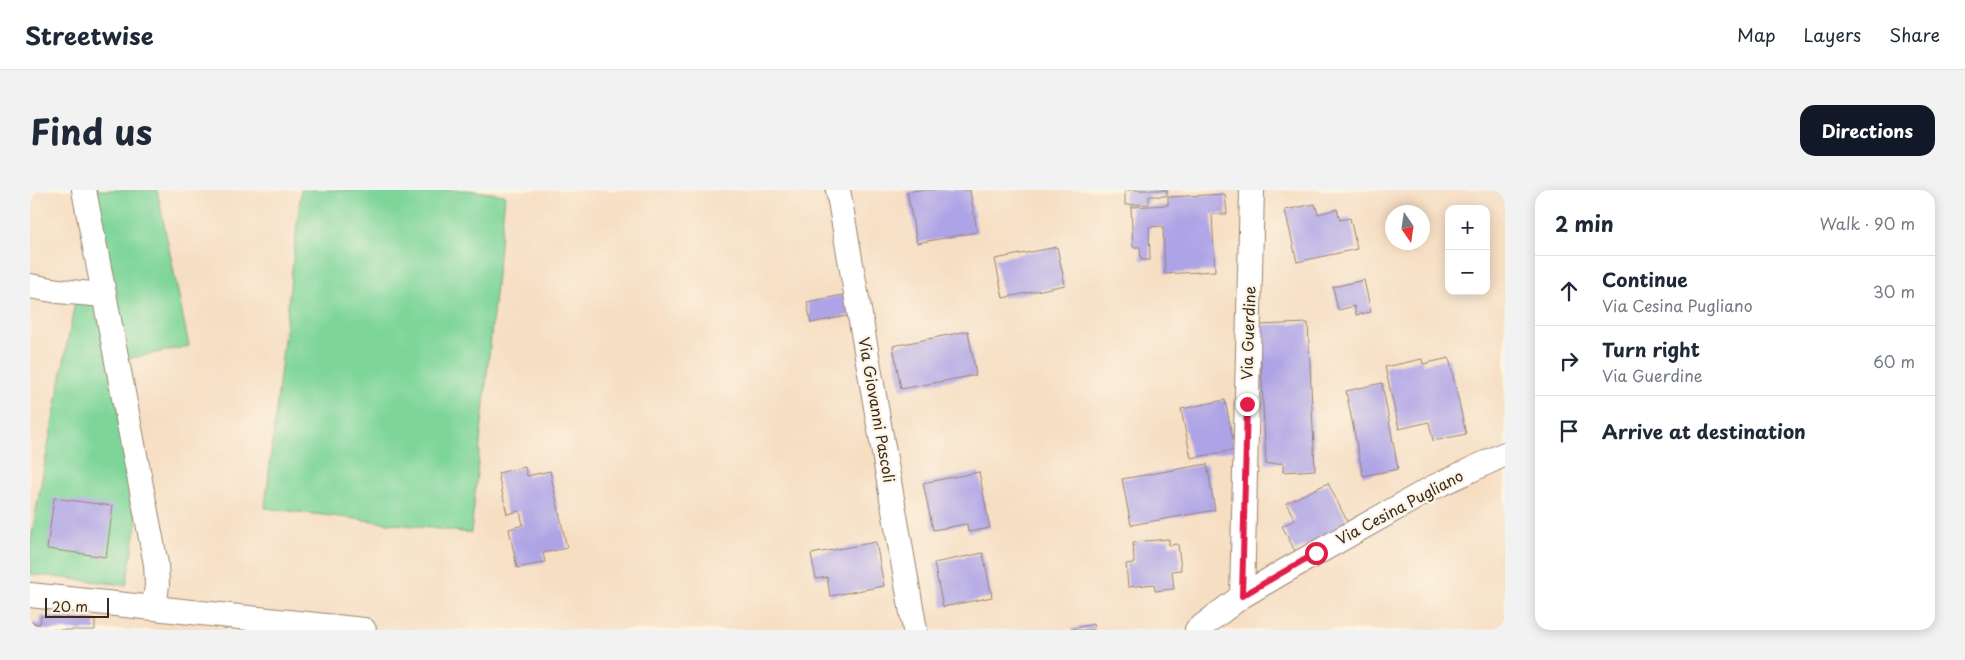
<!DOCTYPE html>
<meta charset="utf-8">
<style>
:root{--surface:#fff;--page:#f2f2f3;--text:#1f2937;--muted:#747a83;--line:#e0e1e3;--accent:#111827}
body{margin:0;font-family:"Playpen Sans",sans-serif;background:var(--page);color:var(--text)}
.controls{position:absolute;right:15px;top:15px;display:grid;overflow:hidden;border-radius:10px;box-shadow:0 2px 12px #0003}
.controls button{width:45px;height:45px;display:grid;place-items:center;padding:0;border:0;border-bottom:1px solid var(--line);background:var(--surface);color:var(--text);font:25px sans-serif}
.compass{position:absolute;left:1355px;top:15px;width:45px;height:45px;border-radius:50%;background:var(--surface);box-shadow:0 2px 12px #0003;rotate:167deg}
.scale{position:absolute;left:15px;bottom:12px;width:64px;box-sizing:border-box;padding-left:5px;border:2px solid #3b2a1e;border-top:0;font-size:14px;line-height:18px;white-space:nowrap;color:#3b2a1e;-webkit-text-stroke:4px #fcf5e5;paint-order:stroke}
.stop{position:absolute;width:15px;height:15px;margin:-11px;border:4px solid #e11d48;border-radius:50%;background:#fff}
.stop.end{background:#e11d48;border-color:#fff;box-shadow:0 1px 5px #0008}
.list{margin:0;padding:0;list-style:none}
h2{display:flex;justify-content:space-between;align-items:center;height:65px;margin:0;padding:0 20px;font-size:21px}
h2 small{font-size:16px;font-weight:400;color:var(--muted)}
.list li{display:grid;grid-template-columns:32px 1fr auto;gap:15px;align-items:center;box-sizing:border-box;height:70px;padding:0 20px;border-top:1px solid var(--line)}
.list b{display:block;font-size:19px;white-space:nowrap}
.list p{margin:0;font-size:16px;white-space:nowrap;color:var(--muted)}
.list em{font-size:16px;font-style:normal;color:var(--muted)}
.icon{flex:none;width:28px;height:28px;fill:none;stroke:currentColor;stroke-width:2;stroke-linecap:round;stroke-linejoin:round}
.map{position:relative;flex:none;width:1475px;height:440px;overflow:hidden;border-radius:15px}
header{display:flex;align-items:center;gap:30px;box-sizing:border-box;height:70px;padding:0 25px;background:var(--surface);border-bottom:1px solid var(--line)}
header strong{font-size:24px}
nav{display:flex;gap:28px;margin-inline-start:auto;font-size:18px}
.intro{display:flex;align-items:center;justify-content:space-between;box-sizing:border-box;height:120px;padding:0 30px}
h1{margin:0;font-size:35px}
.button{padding:12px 22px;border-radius:15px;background:var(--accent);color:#fff;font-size:18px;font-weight:700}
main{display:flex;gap:30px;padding:0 30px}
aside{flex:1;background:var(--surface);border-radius:15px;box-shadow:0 2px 12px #0003}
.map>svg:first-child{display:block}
.green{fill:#7ed59a;stroke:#5c805c}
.building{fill:#ada3e6}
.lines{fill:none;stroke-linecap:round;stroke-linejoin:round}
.minor-casing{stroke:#988470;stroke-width:26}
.minor{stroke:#fff;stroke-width:24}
.route{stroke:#e11d48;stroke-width:6}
.labels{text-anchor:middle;stroke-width:4.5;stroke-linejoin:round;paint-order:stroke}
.street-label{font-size:15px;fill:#3b2a1e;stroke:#fcf5e5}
</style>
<header>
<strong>Streetwise</strong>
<nav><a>Map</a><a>Layers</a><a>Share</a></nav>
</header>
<div class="intro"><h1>Find us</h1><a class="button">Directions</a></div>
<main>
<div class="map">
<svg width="1475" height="440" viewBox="0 0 1475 440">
<rect width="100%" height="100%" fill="#fcf5e5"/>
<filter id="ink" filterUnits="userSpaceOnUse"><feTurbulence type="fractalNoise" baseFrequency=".02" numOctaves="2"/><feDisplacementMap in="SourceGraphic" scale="10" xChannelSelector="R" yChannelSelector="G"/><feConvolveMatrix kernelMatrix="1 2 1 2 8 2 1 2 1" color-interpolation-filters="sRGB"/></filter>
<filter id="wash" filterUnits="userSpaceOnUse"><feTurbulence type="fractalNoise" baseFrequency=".0096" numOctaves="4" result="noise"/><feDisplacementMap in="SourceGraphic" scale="20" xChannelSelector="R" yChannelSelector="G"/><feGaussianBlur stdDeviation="1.12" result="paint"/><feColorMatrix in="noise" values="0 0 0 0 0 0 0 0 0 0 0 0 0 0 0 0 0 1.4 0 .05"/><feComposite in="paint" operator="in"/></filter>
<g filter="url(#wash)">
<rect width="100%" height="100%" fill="#f6dec3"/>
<!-- green -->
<path class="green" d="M62,0H127L159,156L96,169Z
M271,0H437L475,5L441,343L235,318Z
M45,112L70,116L107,334L96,395L0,384V353Z"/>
<g id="blocks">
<!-- building -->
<path class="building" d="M888,0H940L947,42L887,53L877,2Z
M1095,0H1137V6H1119V14L1095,15Z
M1195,4L1197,24H1182L1185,81L1135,84L1133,36L1119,37L1120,70H1111L1110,57H1103L1101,17L1138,15V7Z
M1285,14L1288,24L1307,19L1310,30L1320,28L1327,59L1267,72L1255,20Z
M1027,57L1035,95L973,108L965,69Z
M1334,90L1341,122L1326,125L1324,116L1308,120L1303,97Z
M818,104L822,125L781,133L777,112Z
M1278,133L1285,280L1253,282V273L1236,274L1229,135Z
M938,141L946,185L871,199L863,156Z
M1419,168L1436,244L1403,251L1399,232L1369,239L1355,177L1392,169L1393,174Z
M1352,193L1368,279L1333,286L1316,201Z
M1195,210L1205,260L1161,268L1151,219Z
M1177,274L1185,320L1101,335L1092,289Z
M495,277L497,286L520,281L537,358L513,363L515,372L487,378L479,339L493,335L490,321L477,324L468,283Z
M949,282L960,338L938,342L937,334L903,340L893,293Z
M1298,293L1319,335L1265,361L1252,336L1265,330L1256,313Z
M24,308L83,316L76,367L17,359Z
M1139,349V355L1148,354L1151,380L1142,381L1144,399L1125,401L1124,394L1098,397L1096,374L1104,373L1103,352Z
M846,352L854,396L800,406L797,387L786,389L781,364Z
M953,363L962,407L913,417L904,373Z
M11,426L65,430V440H0V433L10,434Z
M1063,434L1064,440H1041V439Z"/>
</g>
</g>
<g filter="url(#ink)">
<use href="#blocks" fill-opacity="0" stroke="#988470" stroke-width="1"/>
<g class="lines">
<defs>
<path id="minor" d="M54,0L126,374L127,395L124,418
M808,0L885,440
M0,96L28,101L74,105
M0,405L334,440
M1212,406L1222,0
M1167,440L1212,406L1253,382L1402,298L1475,264"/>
</defs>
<!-- minor casing -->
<use href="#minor" class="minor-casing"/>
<!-- minor -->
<use href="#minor" class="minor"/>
</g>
</g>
<g class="lines" filter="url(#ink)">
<!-- route -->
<path class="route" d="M1217,214L1212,406L1286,363"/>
</g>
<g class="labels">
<!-- street labels -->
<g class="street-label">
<text transform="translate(1219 143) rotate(-88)" y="5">Via Guerdine</text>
<text transform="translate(846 220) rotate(80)" y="5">Via Giovanni Pascoli</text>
<text transform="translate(1370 318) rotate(-28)" y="5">Via Cesina Pugliano</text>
</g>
</g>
</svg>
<div class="controls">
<button>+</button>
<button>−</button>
</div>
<svg class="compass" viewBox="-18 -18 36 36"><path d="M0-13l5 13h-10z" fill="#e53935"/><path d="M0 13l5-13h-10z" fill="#747a83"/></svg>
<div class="scale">20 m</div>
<div class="stop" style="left:1286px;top:363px"></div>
<div class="stop end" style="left:1217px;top:214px"></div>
</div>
<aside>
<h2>2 min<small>Walk · 90 m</small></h2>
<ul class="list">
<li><svg class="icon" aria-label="ahead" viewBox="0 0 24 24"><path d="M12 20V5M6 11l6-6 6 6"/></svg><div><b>Continue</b><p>Via Cesina Pugliano</p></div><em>30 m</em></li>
<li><svg class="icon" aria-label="right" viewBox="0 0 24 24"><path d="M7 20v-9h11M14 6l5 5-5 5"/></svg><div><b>Turn right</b><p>Via Guerdine</p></div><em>60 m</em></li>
<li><svg class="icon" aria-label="arrive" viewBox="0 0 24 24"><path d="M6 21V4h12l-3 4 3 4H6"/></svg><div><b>Arrive at destination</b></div></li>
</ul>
</aside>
</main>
